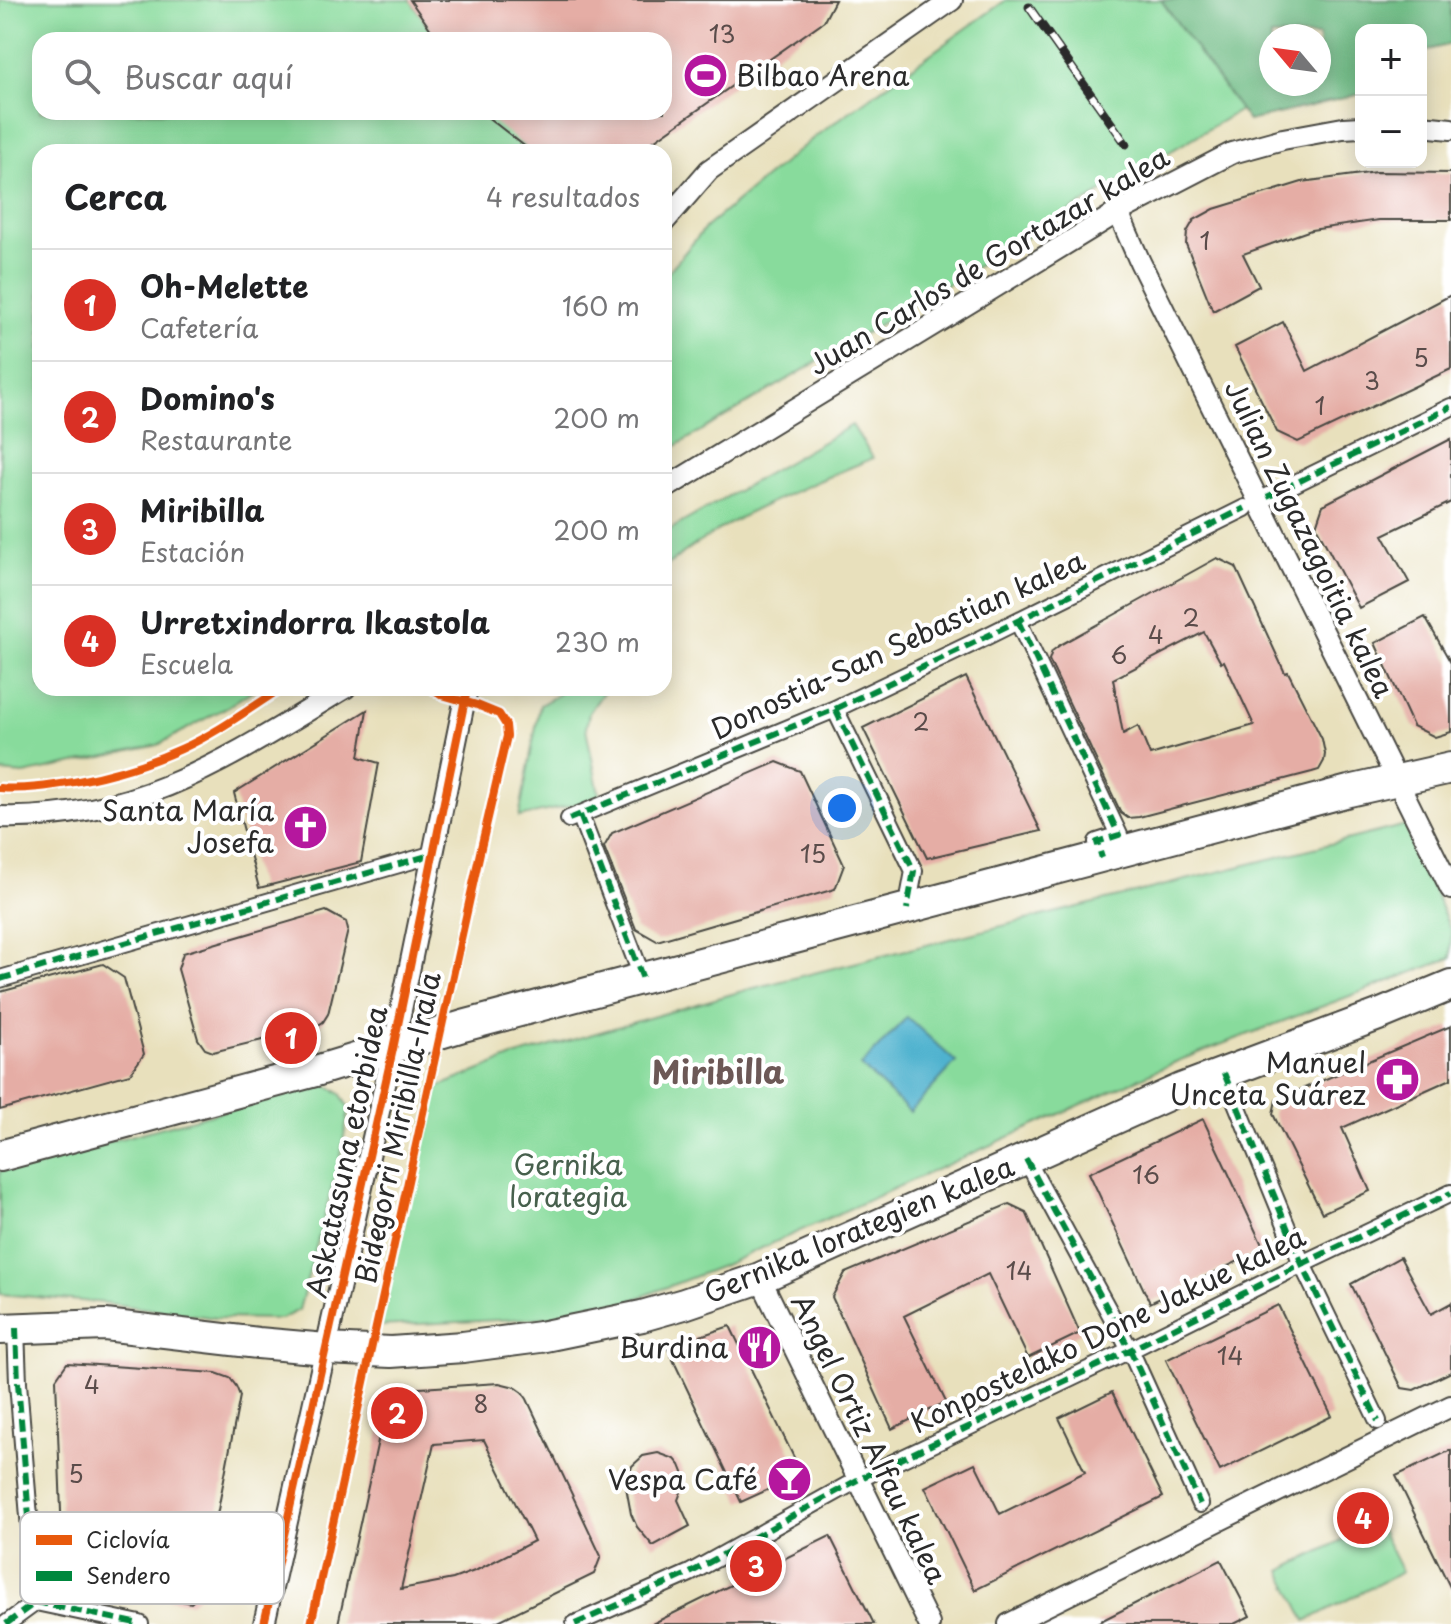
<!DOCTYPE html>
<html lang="es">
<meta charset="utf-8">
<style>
:root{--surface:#fff;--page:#f2f2f2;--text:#202124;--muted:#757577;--line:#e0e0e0;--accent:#d93025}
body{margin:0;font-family:"Playpen Sans",sans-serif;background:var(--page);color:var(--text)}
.controls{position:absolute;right:24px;top:24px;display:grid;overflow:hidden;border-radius:16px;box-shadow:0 4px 20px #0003}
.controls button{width:72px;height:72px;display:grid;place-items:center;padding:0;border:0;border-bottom:2px solid var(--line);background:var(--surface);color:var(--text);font:40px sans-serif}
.compass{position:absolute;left:1259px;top:24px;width:72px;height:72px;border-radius:50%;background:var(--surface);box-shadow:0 4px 20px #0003;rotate:299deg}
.you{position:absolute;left:842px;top:808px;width:28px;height:28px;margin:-20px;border:6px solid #fff;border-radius:50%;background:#1a73e8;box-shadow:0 0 0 12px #1a73e833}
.badge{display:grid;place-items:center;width:52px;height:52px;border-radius:50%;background:var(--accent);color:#fff;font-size:26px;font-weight:700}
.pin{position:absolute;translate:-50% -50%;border:4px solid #fff;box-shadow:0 2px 8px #0006}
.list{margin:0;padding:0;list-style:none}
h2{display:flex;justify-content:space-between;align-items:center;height:104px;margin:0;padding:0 32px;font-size:34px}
h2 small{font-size:26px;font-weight:400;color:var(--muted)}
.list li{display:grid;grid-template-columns:52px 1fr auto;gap:24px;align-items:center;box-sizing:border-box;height:112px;padding:0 32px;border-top:2px solid var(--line)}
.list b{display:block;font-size:30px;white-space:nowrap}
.list p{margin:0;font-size:26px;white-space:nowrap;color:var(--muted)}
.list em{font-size:26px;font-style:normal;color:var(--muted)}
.icon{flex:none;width:44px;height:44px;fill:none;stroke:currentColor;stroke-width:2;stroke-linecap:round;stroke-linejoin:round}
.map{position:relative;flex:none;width:1451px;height:1624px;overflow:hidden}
.search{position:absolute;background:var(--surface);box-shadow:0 4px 20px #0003;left:32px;top:32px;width:640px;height:88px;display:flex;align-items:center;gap:20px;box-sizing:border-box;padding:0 28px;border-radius:24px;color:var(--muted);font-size:30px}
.panel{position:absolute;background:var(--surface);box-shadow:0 4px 20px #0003;left:32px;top:144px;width:640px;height:552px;border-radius:24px}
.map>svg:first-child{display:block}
.green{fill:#88db9c;stroke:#5a8364;stroke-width:2}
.forest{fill:#6ebb84;stroke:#4c7358;stroke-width:2;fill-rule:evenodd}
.water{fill:#50b2cf;stroke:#3e6e7d;stroke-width:2}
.building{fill:#e5ada5;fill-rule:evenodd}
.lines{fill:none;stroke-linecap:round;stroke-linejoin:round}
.pedestrian-casing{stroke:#474641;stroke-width:20}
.minor-casing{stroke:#474641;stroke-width:24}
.secondary-casing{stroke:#474641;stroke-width:34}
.pedestrian{stroke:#fff;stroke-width:16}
.minor{stroke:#fff;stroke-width:20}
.secondary{stroke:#fff;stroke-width:30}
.rail-casing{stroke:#2b2b2b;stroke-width:9}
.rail{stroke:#fff;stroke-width:6;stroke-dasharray:18;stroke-linecap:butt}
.quiet{stroke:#00873e;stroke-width:6;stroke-dasharray:12 6;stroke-linecap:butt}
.cycleway-casing{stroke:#fff;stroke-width:13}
.cycleway{stroke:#e8590c;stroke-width:8}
.labels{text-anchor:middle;stroke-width:8;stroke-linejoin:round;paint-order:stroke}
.number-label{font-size:24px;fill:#5a4c4a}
.poi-label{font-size:28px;fill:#2b2b2b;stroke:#fff;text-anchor:end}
.street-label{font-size:28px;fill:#2b2b2b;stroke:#fff}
.park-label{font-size:28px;fill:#47604d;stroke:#fff}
.quarter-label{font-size:32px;font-weight:bold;fill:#6c5856;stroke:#fff}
.key{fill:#fff;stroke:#bfbfbf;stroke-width:2}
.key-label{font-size:22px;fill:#2b2b2b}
</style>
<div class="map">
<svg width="1451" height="1624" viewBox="0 0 1451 1624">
<rect width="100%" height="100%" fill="#fff"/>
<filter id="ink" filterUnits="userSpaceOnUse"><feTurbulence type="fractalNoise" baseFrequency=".0125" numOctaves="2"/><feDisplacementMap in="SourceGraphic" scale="16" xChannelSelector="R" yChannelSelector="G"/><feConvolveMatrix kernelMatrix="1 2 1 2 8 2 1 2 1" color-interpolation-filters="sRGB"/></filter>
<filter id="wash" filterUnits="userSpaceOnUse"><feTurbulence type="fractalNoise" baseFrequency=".006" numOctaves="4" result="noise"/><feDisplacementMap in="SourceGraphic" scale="32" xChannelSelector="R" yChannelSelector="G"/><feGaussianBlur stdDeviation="1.8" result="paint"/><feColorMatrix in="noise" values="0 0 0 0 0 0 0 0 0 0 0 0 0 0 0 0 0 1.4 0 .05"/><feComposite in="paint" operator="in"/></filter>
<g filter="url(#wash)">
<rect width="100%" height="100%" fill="#e8e0bc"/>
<!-- green -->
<path class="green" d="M0,0H410L438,40H40V112H489L530,152H40V688H256L227,707L158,745L24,774L0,772Z
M1006,0H1161L1240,110L664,453V277L706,227L817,135Z
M852,425L873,458C800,489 726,517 664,568V533Z
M564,688H606L589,713L586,728L600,799L519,817L540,705L556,696Z
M1406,825L1451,931V958L1180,1060L722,1266L594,1315L380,1326L433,1089L513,1057L746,990Z
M323,1084L340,1093L349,1109L340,1158L299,1310L281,1319L216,1318L106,1303L0,1294V1171Z
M1377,1522L1402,1572L1306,1621L1281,1571Z"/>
<!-- forest -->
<path class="forest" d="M1161,0H1451V44L1421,52V30H1361V94L1248,121ZM1271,36H1319V84H1271Z"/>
<!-- water -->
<path class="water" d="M907,1017L956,1062L910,1112L861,1066Z"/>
<g id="blocks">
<!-- building -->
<path class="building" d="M410,0H835L824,21L638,152H538L527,148L481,112H664V40H438Z
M1376,172L1451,173V220H1379L1311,230L1243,254L1259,286L1213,311L1186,244L1187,232L1194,220L1214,209L1302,182Z
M1451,295V369L1298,442L1277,432L1235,347L1283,322L1307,371Z
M1451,439V502L1383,535L1409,582L1359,608L1316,526L1323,505Z
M1217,558L1236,567L1285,673L1288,672L1322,739L1325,754L1324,761L1319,770L1312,772L1139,817L1128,818L1121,813L1049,660L1052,651L1060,645ZM1204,632L1221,663L1224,661L1254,725L1150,755L1138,726L1123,734L1113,679Z
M1425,617L1451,663V732L1435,737L1413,726L1375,643Z
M966,677L1041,831L927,858L863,728Z
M367,710L359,757L379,763L361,862L259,888L234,793Z
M777,762L800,771L844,865L835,889L657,941L636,929L604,847L612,833Z
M326,911L346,922L348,930L328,1014L323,1022L315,1027L213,1052L205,1049L198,1039L178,969L183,953Z
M103,964L124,978L144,1054L130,1074L0,1110V992Z
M1451,1026V1079L1342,1128L1370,1191L1322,1213L1273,1114L1276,1100Z
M1203,1119L1264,1249L1150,1303L1089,1173Z
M1009,1204L1026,1212L1080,1333L1028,1358L988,1274L904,1316L946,1402L892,1429L832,1297L845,1273Z
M1400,1257L1431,1314L1451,1303V1372L1414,1390L1402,1388L1351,1284Z
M1278,1305L1332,1416L1220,1471L1166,1360Z
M730,1326L802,1474L741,1502L667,1347Z
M67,1363L216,1373L230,1378L236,1386L240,1396L202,1593L191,1603L94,1583L90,1570L81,1555L74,1545L62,1538L56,1379Z
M499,1383L515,1387L522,1392L527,1399L601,1556L594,1574L492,1624H338L388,1395L397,1390L404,1389ZM484,1440L534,1541L477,1570L453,1579L401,1589L434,1444Z
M1112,1392L1163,1497L975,1590L925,1487L975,1463L1000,1514L1085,1472L1059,1418Z
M1451,1450V1589L1396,1476Z
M658,1453L675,1459L680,1465L684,1475V1484L678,1500L690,1526L653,1546L637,1527L631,1514L626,1487L632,1466L643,1456Z
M830,1536L874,1624H652Z
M1221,1560L1250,1616L1234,1624H1095Z"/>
</g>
</g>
<g filter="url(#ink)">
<use href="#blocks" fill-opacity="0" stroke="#474641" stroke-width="2"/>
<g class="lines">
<defs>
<path id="pedestrian" d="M1267,497L1451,407
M1018,621L1119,835L1097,842L1102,858
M835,709L914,871L907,909
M580,815L643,979
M569,819L835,709L971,644L1245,508
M0,979L434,854
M1224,1073L1302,1264L1378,1421
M1026,1159L1130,1350L1200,1504
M16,1328L18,1383L36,1602
M6,1624L36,1602L140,1624
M575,1624L690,1573L859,1479L1130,1350L1302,1264L1451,1193"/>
<path id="minor" d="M1421,126L1451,129
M1118,212L1140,262L1451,889
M664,222L709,170L952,0
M664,489L1118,212L1232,153L1283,139L1343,128L1361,127
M0,817C139,821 232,756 345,688
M760,1278L929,1624
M264,1624L393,1049L467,688
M1009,1624L1451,1406"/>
<path id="secondary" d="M0,1156L319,1070L463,1026L1349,791L1451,768
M0,1329L105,1325L258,1343L326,1349L391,1352L463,1347L540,1337L642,1316L684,1304L760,1278L1181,1089L1381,1014L1451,985"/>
</defs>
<!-- pedestrian casing -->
<use href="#pedestrian" class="pedestrian-casing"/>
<!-- minor casing -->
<use href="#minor" class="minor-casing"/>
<!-- secondary casing -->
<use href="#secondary" class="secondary-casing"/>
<!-- pedestrian -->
<use href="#pedestrian" class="pedestrian"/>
<!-- minor -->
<use href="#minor" class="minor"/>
<!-- secondary -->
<use href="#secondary" class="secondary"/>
<defs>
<path id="rail" d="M1029,7L1126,144"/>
</defs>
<!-- rail casing -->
<use href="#rail" class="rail-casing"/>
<!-- rail -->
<use href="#rail" class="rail"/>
<!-- quiet -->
<path class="quiet" d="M1267,497L1451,407
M1018,621L1119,835L1097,842L1102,858
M835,709L914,871L907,909
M580,815L643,979
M569,819L835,709L971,644L1245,508
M0,979L434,854
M1224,1073L1302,1264L1378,1421
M1026,1159L1130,1350L1200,1504
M16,1328L18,1383L36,1602
M6,1624L36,1602L140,1624
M575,1624L690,1573L859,1479L1130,1350L1302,1264L1451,1193"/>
<defs>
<path id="cycleway" d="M0,788C24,790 50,786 74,782C111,775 146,765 181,749C217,733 249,709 282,688
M264,1624L393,1049L467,690
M311,1624L481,848L507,736L506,725L499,714L477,705L442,695L431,688"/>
</defs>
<!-- cycleway casing -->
<use href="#cycleway" class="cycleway-casing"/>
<!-- cycleway -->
<use href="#cycleway" class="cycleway"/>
</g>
</g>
<!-- icons -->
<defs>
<symbol id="stadium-disc" viewBox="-11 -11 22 22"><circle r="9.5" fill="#b5179e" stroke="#fff"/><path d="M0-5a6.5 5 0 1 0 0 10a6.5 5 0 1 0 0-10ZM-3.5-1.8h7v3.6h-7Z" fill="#fff"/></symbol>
<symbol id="church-disc" viewBox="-11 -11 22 22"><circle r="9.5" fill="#b5179e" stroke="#fff"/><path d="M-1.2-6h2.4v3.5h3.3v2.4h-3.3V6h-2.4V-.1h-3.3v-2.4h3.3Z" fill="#fff"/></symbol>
<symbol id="pharmacy-disc" viewBox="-11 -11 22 22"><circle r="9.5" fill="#b5179e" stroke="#fff"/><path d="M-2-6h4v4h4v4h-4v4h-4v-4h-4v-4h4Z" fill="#fff"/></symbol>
<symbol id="restaurant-disc" viewBox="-11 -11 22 22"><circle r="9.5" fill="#b5179e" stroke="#fff"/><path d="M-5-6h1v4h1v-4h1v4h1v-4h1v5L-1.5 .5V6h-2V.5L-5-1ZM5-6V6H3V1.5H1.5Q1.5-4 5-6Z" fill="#fff"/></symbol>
<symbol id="bar-disc" viewBox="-11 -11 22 22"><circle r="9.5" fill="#b5179e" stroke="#fff"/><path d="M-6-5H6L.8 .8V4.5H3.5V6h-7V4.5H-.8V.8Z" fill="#fff"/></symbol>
</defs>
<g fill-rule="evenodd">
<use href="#stadium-disc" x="680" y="50" width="51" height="51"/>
<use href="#church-disc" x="280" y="802" width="51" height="51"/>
<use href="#pharmacy-disc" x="1372" y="1054" width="51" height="51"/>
<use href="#restaurant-disc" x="734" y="1322" width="51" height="51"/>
<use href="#bar-disc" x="764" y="1454" width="51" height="51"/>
</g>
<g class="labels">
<!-- number labels -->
<g class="number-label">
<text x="722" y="43">13</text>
<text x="1205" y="250">1</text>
<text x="1421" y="367">5</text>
<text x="1372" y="390">3</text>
<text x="1320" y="415">1</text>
<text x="1191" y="627">2</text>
<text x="1156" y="644">4</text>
<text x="1119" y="664">6</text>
<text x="921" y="731">2</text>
<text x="813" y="863">15</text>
<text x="1146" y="1184">16</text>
<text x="1019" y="1280">14</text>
<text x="1230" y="1365">14</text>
<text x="92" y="1394">4</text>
<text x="481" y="1413">8</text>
<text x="76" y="1483">5</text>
</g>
<!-- poi labels -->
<g class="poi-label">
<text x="736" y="86" text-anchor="start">Bilbao Arena</text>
<text x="274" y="821">Santa María<tspan x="274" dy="32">Josefa</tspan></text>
<text x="1366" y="1073">Manuel<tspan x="1366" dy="32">Unceta Suárez</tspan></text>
<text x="728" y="1358">Burdina</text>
<text x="758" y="1490">Vespa Café</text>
</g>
<!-- street labels -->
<g class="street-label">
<text transform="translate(989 261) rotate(-31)" y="10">Juan Carlos de Gortazar kalea</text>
<text transform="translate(1309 539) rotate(64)" y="10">Julian Zugazagoitia kalea</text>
<text transform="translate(898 645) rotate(-25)" y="10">Donostia-San Sebastian kalea</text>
<text transform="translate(398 1128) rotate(-78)" y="10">Bidegorri Miribilla-Irala</text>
<text transform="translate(347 1152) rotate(-78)" y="10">Askatasuna etorbidea</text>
<text transform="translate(859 1230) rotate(-23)" y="10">Gernika lorategien kalea</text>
<text transform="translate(1108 1330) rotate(-26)" y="10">Konpostelako Done Jakue kalea</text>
<text transform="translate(869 1439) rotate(64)" y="10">Angel Ortiz Alfau kalea</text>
</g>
<!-- park labels -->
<g class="park-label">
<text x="568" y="1175">Gernika<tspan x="568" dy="32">lorategia</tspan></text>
</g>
<!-- quarter labels -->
<g class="quarter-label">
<text x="718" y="1084">Miribilla</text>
</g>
</g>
<!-- legend -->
<rect x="20" y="1512" width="264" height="92" rx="12" class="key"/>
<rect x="36" y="1535" width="36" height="10" fill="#e8590c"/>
<rect x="36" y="1571" width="36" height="10" fill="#00873e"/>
<g class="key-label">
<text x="86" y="1548">Ciclovía</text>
<text x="86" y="1584">Sendero</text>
</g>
</svg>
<div class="controls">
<button>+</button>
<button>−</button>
</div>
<svg class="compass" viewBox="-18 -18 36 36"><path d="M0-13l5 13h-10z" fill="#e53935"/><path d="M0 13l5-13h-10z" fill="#757577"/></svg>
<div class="you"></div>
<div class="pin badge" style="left:291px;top:1038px">1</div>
<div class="pin badge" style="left:397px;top:1413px">2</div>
<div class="pin badge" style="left:756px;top:1566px">3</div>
<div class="pin badge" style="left:1363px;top:1518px">4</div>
<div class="search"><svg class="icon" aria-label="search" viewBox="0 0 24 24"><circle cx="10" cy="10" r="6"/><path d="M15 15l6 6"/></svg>Buscar aquí</div>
<section class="panel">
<h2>Cerca<small>4 resultados</small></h2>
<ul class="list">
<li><span class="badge">1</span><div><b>Oh-Melette</b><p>Cafetería</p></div><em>160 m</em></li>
<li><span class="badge">2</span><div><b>Domino's</b><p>Restaurante</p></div><em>200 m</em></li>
<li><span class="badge">3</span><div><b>Miribilla</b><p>Estación</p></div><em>200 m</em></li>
<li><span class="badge">4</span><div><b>Urretxindorra Ikastola</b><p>Escuela</p></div><em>230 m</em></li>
</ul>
</section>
</div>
